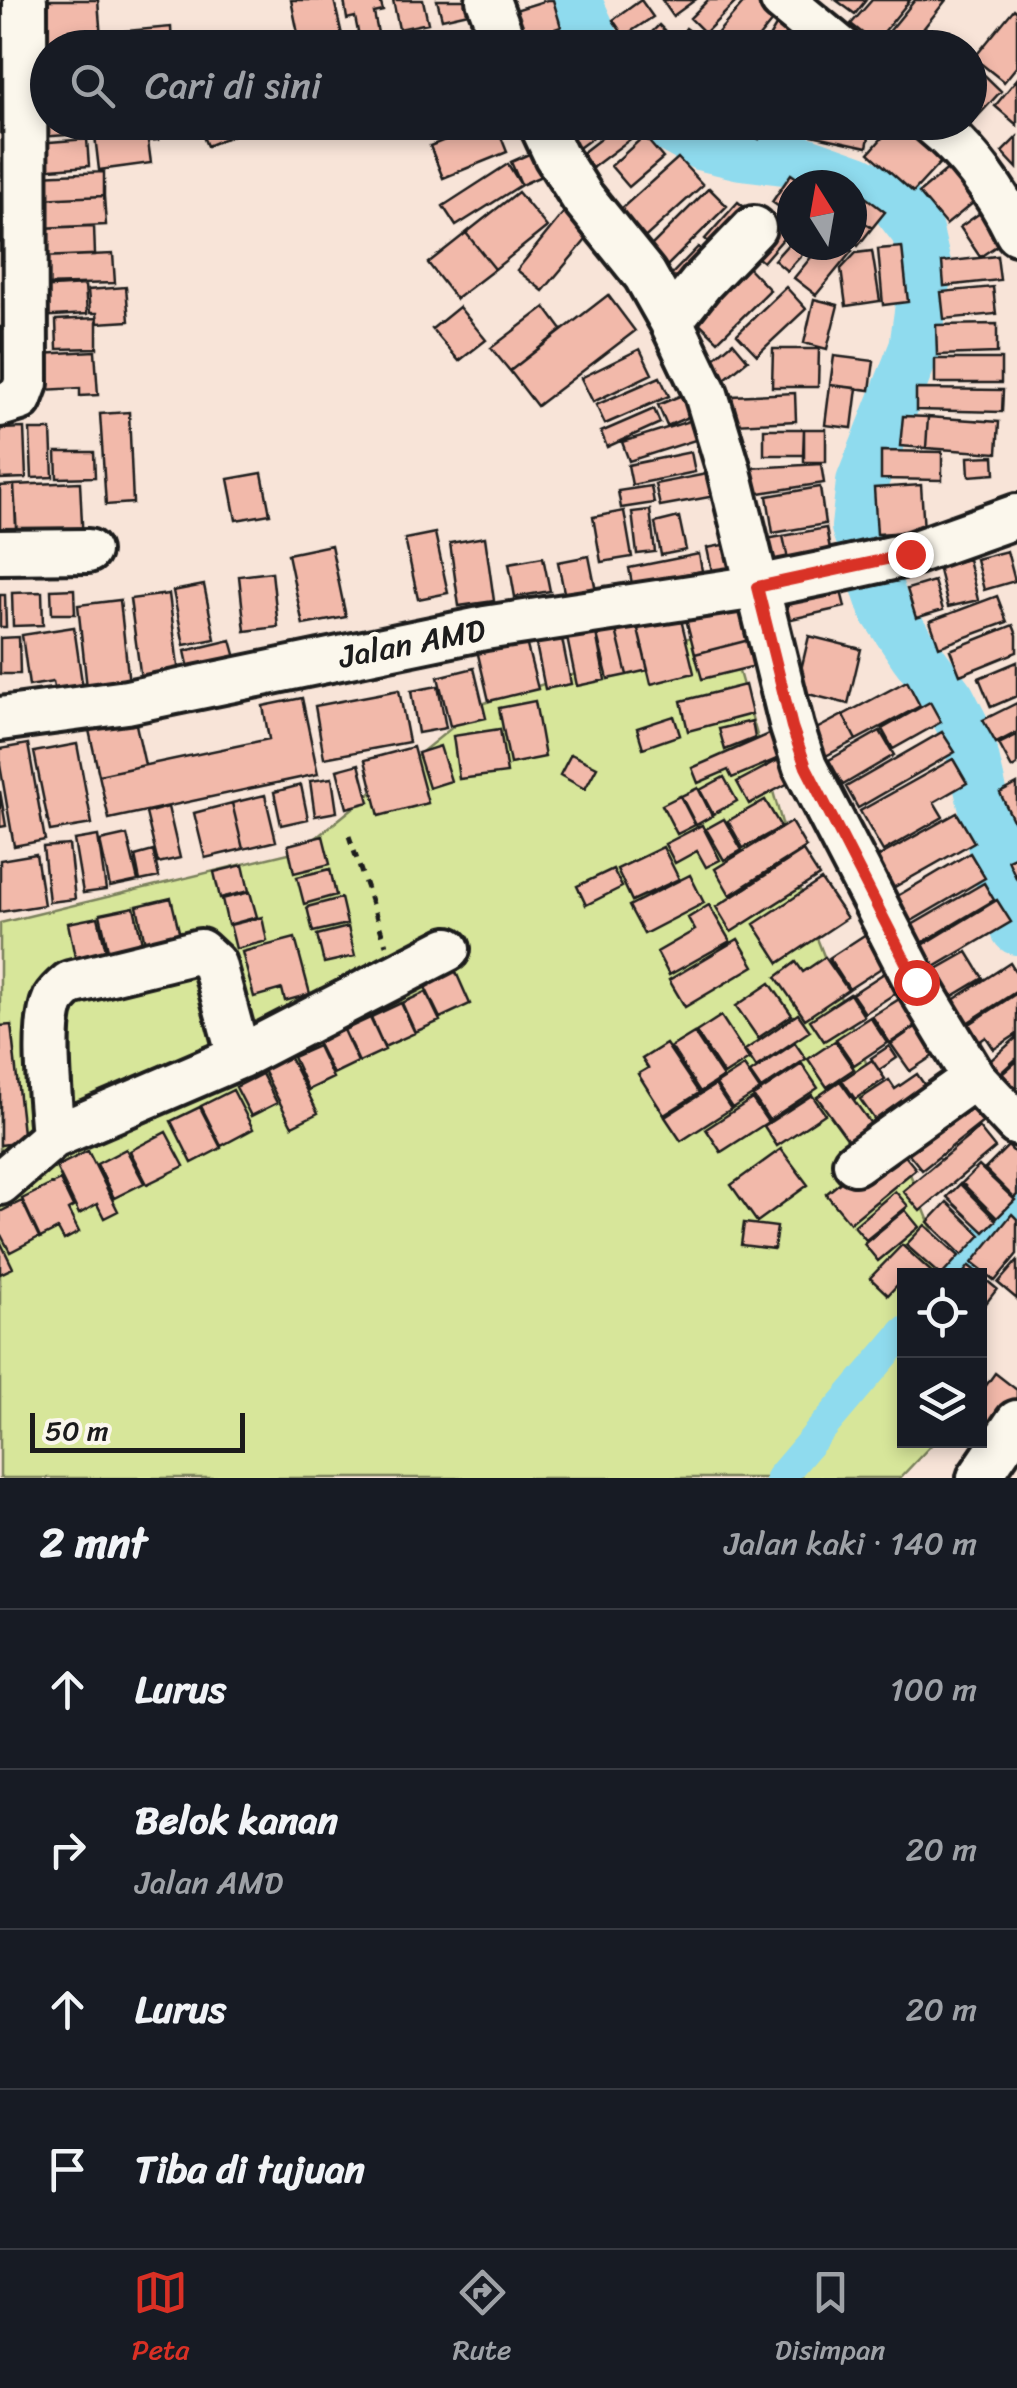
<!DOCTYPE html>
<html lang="id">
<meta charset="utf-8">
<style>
:root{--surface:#171b24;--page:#242831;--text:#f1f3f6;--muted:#9ea1a6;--line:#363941;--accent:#d93025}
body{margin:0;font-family:Sriracha,sans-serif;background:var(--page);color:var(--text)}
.controls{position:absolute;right:30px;bottom:30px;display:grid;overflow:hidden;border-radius:0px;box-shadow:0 5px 15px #0003}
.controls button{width:90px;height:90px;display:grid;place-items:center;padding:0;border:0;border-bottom:2px solid var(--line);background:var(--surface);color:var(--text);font:50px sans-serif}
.compass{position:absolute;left:777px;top:170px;width:90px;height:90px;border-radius:50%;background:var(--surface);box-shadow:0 5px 15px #0003;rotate:349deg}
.scale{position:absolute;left:30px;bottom:25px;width:215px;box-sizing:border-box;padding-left:10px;border:5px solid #1c1c1c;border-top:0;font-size:28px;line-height:35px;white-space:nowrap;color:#1c1c1c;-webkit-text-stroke:8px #fbf7ec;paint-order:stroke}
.stop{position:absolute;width:30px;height:30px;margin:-22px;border:8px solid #d93025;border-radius:50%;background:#fff}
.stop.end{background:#d93025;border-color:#fff;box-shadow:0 2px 10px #0008}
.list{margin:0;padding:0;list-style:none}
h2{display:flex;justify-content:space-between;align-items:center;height:130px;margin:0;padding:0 40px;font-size:42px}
h2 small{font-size:32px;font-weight:400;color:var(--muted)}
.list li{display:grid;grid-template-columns:65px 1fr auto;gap:30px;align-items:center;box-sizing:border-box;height:160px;padding:0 40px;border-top:2px solid var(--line)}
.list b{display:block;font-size:38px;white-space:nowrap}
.list p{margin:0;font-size:32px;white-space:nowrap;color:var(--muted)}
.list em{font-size:32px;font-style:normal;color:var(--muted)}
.icon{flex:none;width:55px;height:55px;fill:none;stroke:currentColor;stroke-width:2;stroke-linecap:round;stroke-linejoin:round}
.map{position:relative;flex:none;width:1017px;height:1478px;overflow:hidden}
.search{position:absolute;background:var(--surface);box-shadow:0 5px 15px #0003;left:30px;right:30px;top:30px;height:110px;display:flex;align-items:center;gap:25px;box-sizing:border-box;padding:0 35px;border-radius:55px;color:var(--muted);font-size:38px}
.sheet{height:770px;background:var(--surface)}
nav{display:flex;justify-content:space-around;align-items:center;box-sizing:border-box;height:140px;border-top:2px solid var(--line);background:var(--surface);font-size:28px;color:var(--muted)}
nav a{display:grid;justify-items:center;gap:5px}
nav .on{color:var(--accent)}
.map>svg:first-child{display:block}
.green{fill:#d7e69a;stroke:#7a815b;stroke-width:2.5}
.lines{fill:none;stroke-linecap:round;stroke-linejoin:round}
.canal{stroke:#8fdbee;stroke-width:30}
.river{stroke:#8fdbee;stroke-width:52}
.building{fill:#f2b9aa;stroke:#1c1c1c;stroke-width:2.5}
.minor-casing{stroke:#1c1c1c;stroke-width:50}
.path{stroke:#1c1c1c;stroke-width:5;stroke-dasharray:8 8;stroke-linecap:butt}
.minor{stroke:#fbf7ec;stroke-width:42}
.route{stroke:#d93025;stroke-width:12}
.labels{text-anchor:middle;stroke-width:9;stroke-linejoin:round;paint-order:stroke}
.street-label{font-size:32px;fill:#1c1c1c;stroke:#fbf7ec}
</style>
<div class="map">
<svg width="1017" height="1478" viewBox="0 0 1017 1478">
<rect width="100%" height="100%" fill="#f8e4d8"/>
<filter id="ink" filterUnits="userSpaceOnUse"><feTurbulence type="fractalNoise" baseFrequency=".01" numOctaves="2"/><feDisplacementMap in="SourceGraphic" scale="20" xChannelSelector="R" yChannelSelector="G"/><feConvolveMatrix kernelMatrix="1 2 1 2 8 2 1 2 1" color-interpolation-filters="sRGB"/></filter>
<g filter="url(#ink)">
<!-- green -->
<path class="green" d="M726,626L809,918L950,1275L904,1276V1440L935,1441L900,1478H0V923L301,850L481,704Z"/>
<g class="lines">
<!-- canal -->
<path class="canal" d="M953,1276L1017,1200
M780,1478L904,1332"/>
<!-- river -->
<path class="river" d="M575,0L597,48
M660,122L703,145L741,154L801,161L857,181L893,200L917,231L926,269L915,348L862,482L857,527L884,607L916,655L949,699L968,736L1000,874L1017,929"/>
</g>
<!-- building -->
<path class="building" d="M45,0H98L101,39L48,42Z
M291,0H334L345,48H301Z
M344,0H380L383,11L374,13L378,33L359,37L355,17L347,19Z
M393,0H423L428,23L399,29Z
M437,0H474L477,11L442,19Z
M547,0H553L561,27L521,40L512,11Z
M641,0L653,17L624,36L613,20Z
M662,0H695L673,16Z
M708,0H738L705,33L690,18Z
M746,0H760L777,15L750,48H714L709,43Z
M836,0H866L855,14Z
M872,0H910L875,43L851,24Z
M915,0H946L908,48H884L879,44Z
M1014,9L1017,12V66L1004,82L974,58Z
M0,24H16V53L0,54Z
M659,25L675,41L669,48H636Z
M776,26L806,45L805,48H763Z
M171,27L172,48H105L104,33Z
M686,28L705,42L701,48H672Z
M461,35L465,48H415Z
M81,39L82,48H48V78L37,79L35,42Z
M3,61V92H0V62Z
M970,61L1001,91L967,128L961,122H970Z
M1017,79V125L995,106Z
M0,96H11L14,132L0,133Z
M48,112V122H93L94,133L40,137L39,113Z
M127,122H156L158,140L148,141L151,163L99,170L94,127Z
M197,122H234L238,133L207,146Z
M234,122H265L238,133Z
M427,122H475L433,139Z
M489,122H495L507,152L443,178L430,146Z
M583,122H614L576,150L565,135Z
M622,122L633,137L584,174L573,160Z
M728,122H769L759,139Z
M814,122H872L867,147L812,135Z
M896,122H915L949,153L913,192L869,153Z
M644,136L663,158L629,187L611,166Z
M1017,137V168L1002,152Z
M87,139L89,166L38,170L37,143Z
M538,150L548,173L521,185L511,162Z
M963,156L990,189L946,225L919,193Z
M678,158L703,185L638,244L613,216Z
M508,164L521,185L456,226L443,206Z
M104,172V196L39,199L38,175Z
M791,174L807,185H792V216L772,202Z
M709,188L727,206L661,272L642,255Z
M856,190L885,212L872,228L852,213V196Z
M0,192H4L5,216H0Z
M518,192L547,227L495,269L466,233Z
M104,196L106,225L40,228L39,199Z
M738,202L754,215L720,253L705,239Z
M993,204L1014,234L980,257L960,227Z
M564,212L591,234L543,291L517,270Z
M852,213L872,228L858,246L852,241Z
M0,217H11L12,241H0Z
M773,218L789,232L763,262L746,248Z
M94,226L95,255L41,257L40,228Z
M466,233L495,269L456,299L428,263Z
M792,240V245H811L787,271L774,260Z
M0,241H12L14,263L0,264Z
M821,245H844L852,251L816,295L794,278Z
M698,247L714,262L686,291L670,276Z
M902,247L908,302L883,305L878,249Z
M872,251L880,301L846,306L841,269L856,253Z
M113,254L115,283L42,285L41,257Z
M997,256L1000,280L944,286L942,262Z
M741,260L770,290L718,341L688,312Z
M85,285L87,314L37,317L36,288Z
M126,287L129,321L98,323L97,313H90L88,290Z
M786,287L806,309L757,355L737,334Z
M993,287L996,314L944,319L941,292Z
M608,295L635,331L537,406L510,371Z
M814,299L838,305L827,349L804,343Z
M459,307L486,340L459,361L432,329Z
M545,307L562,330L510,371L491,348Z
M97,318V348L57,349L56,320Z
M997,324V353L937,355L936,325Z
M17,326L18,351L0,352V327Z
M733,342L748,360L720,383L706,365Z
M640,349L652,374L593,402L581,378Z
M773,349H819L818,387H772Z
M95,351L98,395L80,396V388L42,390L39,354Z
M834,356L874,361L870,390L830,385Z
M935,359H1001V383H935Z
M660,377L669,396L605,424L596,405Z
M830,385L857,388L852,428L825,425Z
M916,389L1003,390L1002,412L916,410Z
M687,393L695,414L667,426L658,405Z
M795,393L796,421L734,424L732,396Z
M654,409L660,423L607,447L601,432Z
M129,412L133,503L106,505L100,414Z
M903,416L928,417L926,448L900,446Z
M702,417L708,436L629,461L622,442Z
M928,417L999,422L997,453L926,448Z
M24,428L26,478L0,479V429Z
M764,429H804L803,455H764Z
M804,429H826V462H804Z
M30,430H51L53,477L32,478Z
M881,451L942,452V480L881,479Z
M56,452H94L95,477L57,478Z
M691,452L695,472L632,485L628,465Z
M994,456L995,474L969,476L968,457Z
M821,464L824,483L753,494L749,468Z
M722,471L726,494L660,506L655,484Z
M262,473L270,514L236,520L228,479Z
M80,482L83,544L17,548L14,485Z
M14,485L17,536L0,537V486Z
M921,485L924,531L877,534L874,488Z
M651,486L654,503L621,508L618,491Z
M820,487L825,524L773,533L767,496Z
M650,510L655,552L637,554L632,512Z
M624,511L632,557L601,562L593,517Z
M679,517L686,550L661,555L655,523Z
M826,528L832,560L790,568L783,536Z
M435,533L448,593L418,599L405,539Z
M783,536L790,568L767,572L761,540Z
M485,537L494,601L459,606L450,543Z
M728,544L733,571L713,576L707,548Z
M331,545L346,617L303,625L288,554Z
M1007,551L1015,581L984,590L976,559Z
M699,554L702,571L632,584L629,568Z
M589,556L596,591L565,597L558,562Z
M543,557L550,591L515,597L509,563Z
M968,559L978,600L948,607L938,566Z
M272,572L278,627L245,631L239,576Z
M838,579L845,607L787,620L781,592Z
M934,581L943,610L916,618L907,589Z
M204,585L215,639L184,645L173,591Z
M74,589L75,614H52L51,590Z
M42,592L43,625L13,626L12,593Z
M169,594L179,674L141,679L130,599Z
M0,595H5L6,627H0Z
M997,596L1007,622L939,647L930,621Z
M120,600L129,684L87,688L78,605Z
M740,605L749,640L695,654L686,619Z
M678,607L694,673L651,684L635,617Z
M635,617L648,670L627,675L614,622Z
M594,622L605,680L577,686L565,628Z
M614,622L627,675L608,679L595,626Z
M1013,625L1017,635V652L960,675L950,650Z
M74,627L84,696L56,700L53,682L29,686L22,635Z
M560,629L571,684L545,689L534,634Z
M809,636L861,649L848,704L796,691Z
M19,637L20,674H0V638Z
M525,638L538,689L489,701L477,650Z
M231,640L236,658L189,669L185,651Z
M749,640L755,666L702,679L695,654Z
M1017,662V696L991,707L979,678Z
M474,668L486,718L450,726L438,677Z
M907,681L920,706L856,740L843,715Z
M745,685L752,714L688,731L681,701Z
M438,686L446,728L418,733L411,691Z
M399,690L409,742L324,758L315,706Z
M302,698L318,774L109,819L99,775L269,739L263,706Z
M535,701L545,757L510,764L499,708Z
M930,702L941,722L893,749L882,729Z
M1017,703V732L996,743L983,720Z
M843,715L856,740L818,760L805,735Z
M674,716L680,735L643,748L637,728Z
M135,720L145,765L99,775L89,730Z
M752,721L755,738L725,750L719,729Z
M500,729L507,773L459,779L453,736Z
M880,731L894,755L843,785L829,760Z
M774,732L784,756L732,778L728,770L698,783L692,768Z
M942,732L955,752L858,808L846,787Z
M1017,735V765L1012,768L999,744Z
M28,744L45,840L14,846L0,765V749Z
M77,744L92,824L50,831L34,752Z
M440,746L451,781L429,788L418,753Z
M413,747L428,803L379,816L365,760Z
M571,754L597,767L585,789L560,775Z
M788,755L800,777L749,804L737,782Z
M953,759L967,783L934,802L943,817L883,851L860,811Z
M359,764L369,802L347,808L337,770Z
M724,777L737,801L713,814L700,790Z
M332,778L337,812L315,816L310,781Z
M1017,784V818L1013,820L1000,793Z
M301,785L308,819L281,825L274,792Z
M698,788L712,816L696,825L681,796Z
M0,791L6,826L0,827Z
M265,795L276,841L243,849L232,803Z
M680,796L695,825L677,834L662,805Z
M765,800L781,827L743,848L728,821Z
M232,803L243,849L205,858L194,813Z
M168,807L180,858L158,863L146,813Z
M957,813L974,842L891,889L874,859Z
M724,819L742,850L724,860L706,829Z
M791,822L806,847L730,895L715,869Z
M702,825L720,860L706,867L697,851L675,863L665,844Z
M127,835L138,881L110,887L100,841Z
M98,836L106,890L83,893L74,840Z
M323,836L330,864L294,873L288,845Z
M69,845L75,899L49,902L43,847Z
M663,847L679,879L632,901L617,869Z
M153,851L159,877L140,881L135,856Z
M803,851L819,876L731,932L716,907Z
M970,853L985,878L903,926L889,901Z
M36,854L44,905L0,912V860Z
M1017,856V880L1008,860Z
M243,865L249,891L220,898L214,872Z
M330,869L336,895L304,904L297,877Z
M613,869L622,887L586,905L577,886Z
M690,875L704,903L644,934L629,906Z
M821,880L847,918L779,963L754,924Z
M984,883L994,900L915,947L905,929Z
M250,892L257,917L228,925L222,899Z
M171,898L180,935L145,943L137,906Z
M341,898L347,924L313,932L307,907Z
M997,900L1011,922L931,969L918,948Z
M709,905L730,941L669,975L657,952L695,930L688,918Z
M134,907L143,947L109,954L100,914Z
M98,917L107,955L76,962L68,923Z
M262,917L267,941L236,949L230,925Z
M348,927L355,956L324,963L317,935Z
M866,934L886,965L849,989L829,958Z
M295,938L310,994L285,1001L282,989L254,997L242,952Z
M738,939L754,966L685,1007L669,980Z
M967,952L983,978L953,996L937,969Z
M825,957L848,990L805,1019L776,977L796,962L803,972Z
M1010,963L1017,974V991L959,1028L944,1006Z
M892,968L905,987L865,1013L852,994Z
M455,970L470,1004L440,1018L424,985Z
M770,983L792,1015L758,1038L736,1006Z
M426,992L440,1021L415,1032L402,1003Z
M1017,993V1034L994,1049L986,1037L976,1044L965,1027Z
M850,994L864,1016L824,1041L810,1020Z
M901,998L919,1024L890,1043L872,1016Z
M401,1003L415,1033L384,1047L371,1017Z
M798,1014L810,1031L756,1067L745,1050Z
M721,1016L749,1059L724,1075L696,1032Z
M870,1017L887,1043L854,1065L836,1039Z
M370,1018L385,1050L359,1062L344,1030Z
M920,1024L939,1052L910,1071L891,1044Z
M11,1025L24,1142L0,1145V1026Z
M343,1030L358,1062L333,1074L317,1042Z
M694,1033L723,1077L700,1092L671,1047Z
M1017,1037V1058L993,1080L982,1068Z
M835,1041L854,1069L827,1087L808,1059Z
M795,1043L806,1059L761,1089L750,1073Z
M666,1044L699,1093L664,1115L638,1074L648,1068L642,1059Z
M318,1046L333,1078L308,1090L293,1057Z
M889,1046L897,1058L879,1070L871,1058Z
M289,1056L318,1113L292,1126L263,1070Z
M872,1060L885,1079L855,1099L842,1080Z
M1017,1061V1088L1016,1089L1002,1074Z
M802,1064L818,1088L769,1120L753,1096Z
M744,1066L760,1090L732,1108L716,1084Z
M262,1074L277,1103L251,1116L236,1087Z
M917,1074L937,1103L887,1137L860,1099L889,1080L895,1089Z
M840,1081L879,1135L856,1151L817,1097Z
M715,1085L731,1109L681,1141L665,1117Z
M233,1090L253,1129L221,1146L201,1106Z
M958,1091L983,1122L922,1170L897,1139Z
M812,1095L825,1114L777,1146L764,1126Z
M752,1099L768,1122L721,1152L706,1129Z
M200,1107L221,1148L192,1163L171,1121Z
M979,1128L995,1148L920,1211L903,1191Z
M166,1132L184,1166L147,1184L130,1151Z
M892,1140L916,1169L850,1223L826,1194Z
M1008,1146L1017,1155V1195L1014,1198L985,1169Z
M126,1149L144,1183L114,1198L97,1164Z
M781,1149L808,1185L757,1222L731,1185Z
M88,1151L118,1211L104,1218L97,1204L79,1214L56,1167Z
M979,1166L1015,1200L997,1218L962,1183Z
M60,1180L73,1207L68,1210L79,1232L64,1240L58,1229L40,1238L22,1199Z
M960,1184L996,1220L984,1232L947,1197Z
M895,1191L908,1206L866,1240L854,1226Z
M22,1201L39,1237L10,1252L0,1233V1212Z
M947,1202L981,1235L962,1255L928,1222Z
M905,1210L919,1227L878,1261L864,1244Z
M1012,1214L1017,1219V1254L995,1281L972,1263Z
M744,1223L777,1227L774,1249L741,1245Z
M925,1225L959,1256L941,1276L906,1245Z
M0,1241L13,1268L0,1274Z
M902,1245L936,1276H904V1286L900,1282L888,1295L870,1278Z
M1017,1261V1299L998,1283Z
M969,1266L997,1289L980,1311V1276H961Z
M995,1373L1017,1390V1415L989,1450L977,1440H980V1394Z"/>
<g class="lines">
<defs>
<path id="minor" d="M488,0L506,48
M782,0L840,48
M540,122L556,156L582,197L645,275L671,321L706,394L728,467L792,727L805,767L916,982L974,1078L1017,1124
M931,122C969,153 996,190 1017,233
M671,321L702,282L754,228
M0,405L20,399L26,383L25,0
M0,552L88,551
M0,719L127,702L485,628L757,587L825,573L910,554L1017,516
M53,1137C51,1105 41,1028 54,1000C58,993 64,988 70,983L200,951L214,964L239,1057
M855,1163L974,1078
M0,1183L53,1137L239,1057L448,949
M979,1478L1017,1422"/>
</defs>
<!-- minor casing -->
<use href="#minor" class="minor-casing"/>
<!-- path -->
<path class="path" d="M349,836L386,945"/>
<!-- minor -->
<use href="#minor" class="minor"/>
</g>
</g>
<g class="lines" filter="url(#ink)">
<!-- route -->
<path class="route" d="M910,554L757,587L792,727L806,767L916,982"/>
</g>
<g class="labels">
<!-- street labels -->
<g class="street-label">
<text transform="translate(412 643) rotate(-11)" y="11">Jalan AMD</text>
</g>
</g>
</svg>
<div class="controls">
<button><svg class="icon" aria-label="locate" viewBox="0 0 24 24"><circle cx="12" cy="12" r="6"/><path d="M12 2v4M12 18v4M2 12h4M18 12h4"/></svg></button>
<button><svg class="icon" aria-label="layers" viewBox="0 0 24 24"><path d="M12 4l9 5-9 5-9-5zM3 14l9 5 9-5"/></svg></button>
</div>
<svg class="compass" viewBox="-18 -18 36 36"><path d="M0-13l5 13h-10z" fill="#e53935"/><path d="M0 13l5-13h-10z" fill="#9ea1a6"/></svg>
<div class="scale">50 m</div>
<div class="stop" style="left:916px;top:982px"></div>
<div class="stop end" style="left:910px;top:554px"></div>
<div class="search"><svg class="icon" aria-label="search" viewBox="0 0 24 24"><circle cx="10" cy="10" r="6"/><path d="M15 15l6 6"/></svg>Cari di sini</div>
</div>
<section class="sheet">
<h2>2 mnt<small>Jalan kaki · 140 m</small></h2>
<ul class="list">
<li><svg class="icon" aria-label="ahead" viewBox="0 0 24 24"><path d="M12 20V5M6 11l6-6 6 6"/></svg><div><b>Lurus</b></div><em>100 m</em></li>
<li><svg class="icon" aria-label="right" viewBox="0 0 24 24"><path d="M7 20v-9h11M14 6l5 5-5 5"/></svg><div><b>Belok kanan</b><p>Jalan AMD</p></div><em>20 m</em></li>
<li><svg class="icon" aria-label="ahead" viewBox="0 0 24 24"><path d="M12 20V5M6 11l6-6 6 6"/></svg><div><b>Lurus</b></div><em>20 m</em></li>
<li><svg class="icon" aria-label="arrive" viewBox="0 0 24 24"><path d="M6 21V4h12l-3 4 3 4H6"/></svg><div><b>Tiba di tujuan</b></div></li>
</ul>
</section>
<nav>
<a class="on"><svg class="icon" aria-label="map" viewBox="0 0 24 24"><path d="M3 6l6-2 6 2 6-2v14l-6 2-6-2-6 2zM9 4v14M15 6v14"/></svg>Peta</a>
<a><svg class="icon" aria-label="directions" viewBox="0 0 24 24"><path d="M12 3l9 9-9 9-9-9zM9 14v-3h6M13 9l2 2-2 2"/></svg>Rute</a>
<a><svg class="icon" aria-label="saved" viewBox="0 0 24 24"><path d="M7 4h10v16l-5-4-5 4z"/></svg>Disimpan</a>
</nav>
